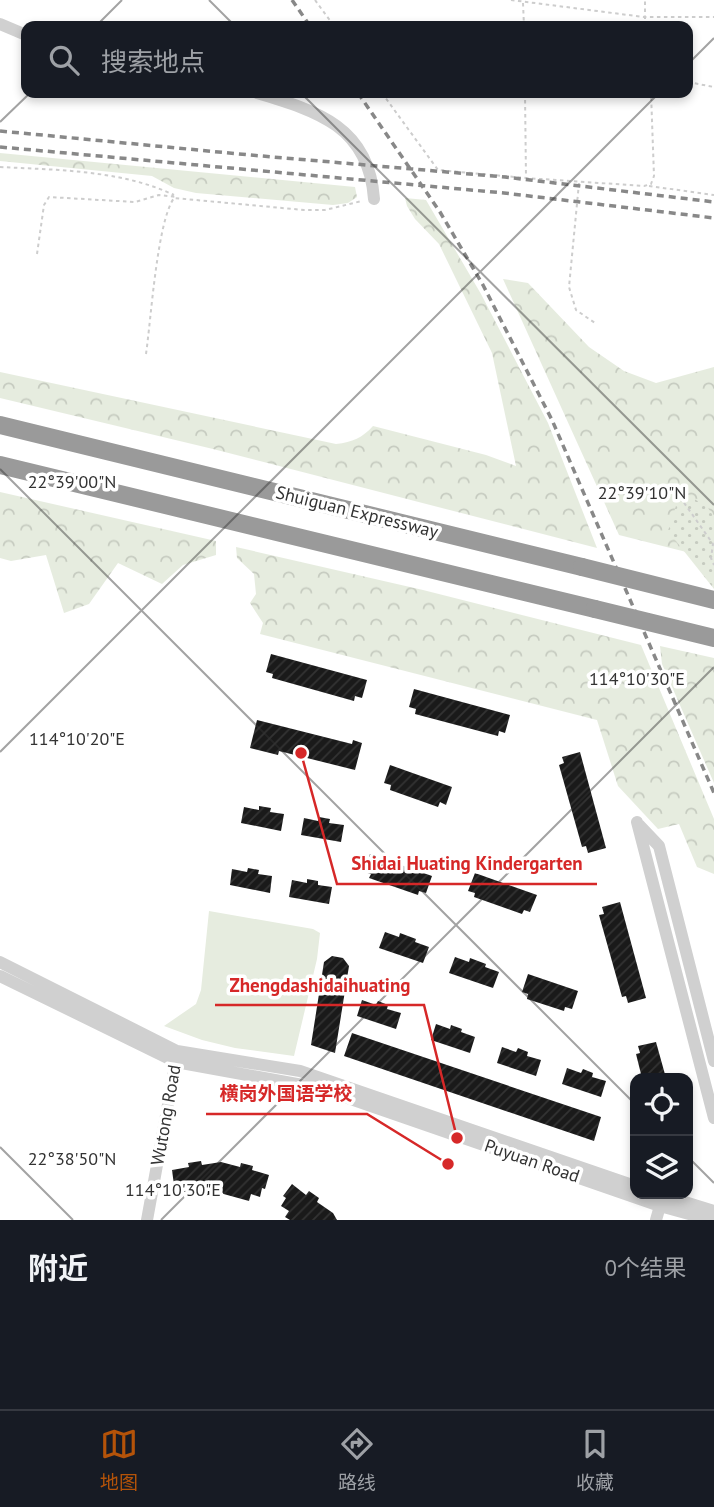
<!DOCTYPE html>
<html lang="zh">
<meta charset="utf-8">
<style>
:root{--surface:#171b24;--page:#20242c;--text:#f1f3f6;--muted:#9ea1a6;--line:#363941;--accent:#b45309}
body{margin:0;font-family:"PT Sans","Noto Sans SC",sans-serif;background:var(--page);color:var(--text)}
.controls{position:absolute;right:21px;bottom:21px;display:grid;overflow:hidden;border-radius:14px;box-shadow:0 4px 10px #0003}
.controls button{width:63px;height:63px;display:grid;place-items:center;padding:0;border:0;border-bottom:2px solid var(--line);background:var(--surface);color:var(--text);font:35px sans-serif}
.list{margin:0;padding:0;list-style:none}
h2{display:flex;justify-content:space-between;align-items:center;height:91px;margin:0;padding:0 28px;font-size:30px}
h2 small{font-size:23px;font-weight:400;color:var(--muted)}
.icon{flex:none;width:38px;height:38px;fill:none;stroke:currentColor;stroke-width:2;stroke-linecap:round;stroke-linejoin:round}
.map{position:relative;flex:none;width:714px;height:1220px;overflow:hidden}
.search{position:absolute;background:var(--surface);box-shadow:0 4px 10px #0003;left:21px;right:21px;top:21px;height:77px;display:flex;align-items:center;gap:18px;box-sizing:border-box;padding:0 24px;border-radius:14px;color:var(--muted);font-size:26px}
.sheet{height:189px;background:var(--surface)}
nav{display:flex;justify-content:space-around;align-items:center;box-sizing:border-box;height:98px;border-top:2px solid var(--line);background:var(--surface);font-size:19px;color:var(--muted)}
nav a{display:grid;justify-items:center;gap:4px}
nav .on{color:var(--accent)}
.map>svg:first-child{display:block}
.grass{fill:#e6ecdf}
.forest{fill:url(#forest-crowns)}
.park{fill:url(#park-dots)}
.building{fill:url(#building-hatch)}
.lines{fill:none;stroke-linecap:round;stroke-linejoin:round}
.path{stroke:#cdcdcd;stroke-width:2;stroke-dasharray:3.5 3.5;stroke-linecap:butt}
.minor{stroke:#d0d0d0;stroke-width:12}
.highway{stroke:#9a9a9a;stroke-width:18}
.rail{stroke:#888;stroke-width:3.5;stroke-dasharray:7 5;stroke-linecap:butt}
.highway-bridge{stroke:#9a9a9a;stroke-width:18}
.ticks{fill:none;stroke:#333;stroke-width:2;stroke-opacity:0.45}
.labels{text-anchor:middle;stroke-width:7;stroke-linejoin:round;paint-order:stroke}
.street-label{font-size:18px;fill:#333;stroke:#fff}
.ticks-label{font-size:18px;text-anchor:middle;fill:#333;stroke:#fff;stroke-width:7;stroke-linejoin:round;paint-order:stroke}
.leader{fill:none;stroke:#d62828;stroke-width:2.5}
.callout-dot{fill:#d62828;stroke:#fff;stroke-width:2.5}
.callout-label{font-size:19px;text-anchor:middle;font-weight:bold;fill:#d62828;stroke:#fff;stroke-width:7;stroke-linejoin:round;paint-order:stroke}
</style>
<div class="map">
<svg width="714" height="1220" viewBox="0 0 714 1220">
<defs>
<pattern id="forest-crowns" width="20" height="18" patternUnits="userSpaceOnUse" patternTransform="scale(1.75)"><rect width="20" height="18" fill="#e6ecdf"/><path d="M2 6a3 3 0 1 1 6 0M12 15a3 3 0 1 1 6 0" fill="none" stroke="#c6cbc0"/></pattern>
<pattern id="park-dots" width="8" height="8" patternUnits="userSpaceOnUse" patternTransform="scale(1.75)"><rect width="8" height="8" fill="#e6ecdf"/><path d="M2 2h.1M6 6h.1" fill="none" stroke="#c6cbc0" stroke-width="1.8" stroke-linecap="round"/></pattern>
<pattern id="building-hatch" width="6" height="6" patternUnits="userSpaceOnUse" patternTransform="scale(1.75)"><rect width="6" height="6" fill="#1a1a1a"/><path d="M-1 1l2-2M0 6l6-6M5 7l2-2" fill="none" stroke="#333"/></pattern>
</defs>
<rect width="100%" height="100%" fill="#fff"/>
<!-- grass -->
<path class="grass" d="M209,911L313,929L320,933L317,959L294,1056L235,1048L202,1040L164,1026L196,1004L201,990Z"/>
<!-- forest -->
<path class="forest" d="M0,153L355,187L357,197L348,203L333,205L196,193L174,188L152,176L0,161Z
M405,198L426,200L481,294L548,423L597,548L213,449L0,398V372L336,444C353,442 362,438 373,426L486,455L516,466L492,353L439,244L415,219L407,206Z
M503,279L528,283L589,347L624,371L656,383L714,367V559L619,535Z
M0,492L216,541V555L183,565L162,584L118,563L89,604L64,613L46,555L11,561L0,558Z
M236,547L423,590L641,645L714,819V874L697,867L679,824L658,829L618,786L597,720L260,634L263,623L250,603L256,594L254,574L237,558Z
M660,646L714,658V783L662,664Z"/>
<!-- park -->
<path class="park" d="M681,490L708,508L714,517V589L668,531Z"/>
<!-- building -->
<path class="building" d="M271,654L367,680L362,698L355,696L354,701L272,678L273,674L266,672Z
M414,689L510,715L505,733L499,731L498,736L415,714L416,709L409,707Z
M257,720L352,744L353,740L362,743L355,770L279,751L278,755L250,748Z
M580,752L606,848L588,853L586,846L582,847L559,765L564,763L562,757Z
M390,765L452,787L446,805L440,802L438,807L390,790L391,785L384,783Z
M259,806L271,808L270,812L284,814L281,831L241,823L244,807L259,810Z
M319,817L330,819L329,823L344,825L341,842L301,835L304,818L318,821Z
M370,854L432,876L426,893L419,891L418,895L369,878L371,874L364,872Z
M248,868L259,870L258,874L272,876L270,893L230,885L232,869L247,872Z
M475,873L537,895L530,912L524,910L522,914L474,897L475,893L468,891Z
M307,879L318,881V885L332,887L329,904L289,897L292,880L307,883Z
M620,902L646,998L628,1003L626,996L622,997L599,915L604,914L602,907Z
M385,932L399,937L400,933L416,939L415,942L429,947L423,963L379,948Z
M332,956L343,958L349,966L335,1053L311,1045L324,962Z
M455,957L469,962L470,958L486,964L485,967L499,972L493,988L449,973Z
M528,974L578,991L572,1009L565,1007L564,1011L527,999L528,994L522,992Z
M362,1000L376,1005L378,1001L388,1005L387,1009L401,1013L396,1029L357,1016Z
M436,1024L450,1029L451,1025L462,1029L461,1032L475,1037L470,1053L431,1040Z
M352,1033L601,1117L594,1141L344,1056Z
M656,1042L666,1078H642L636,1054L640,1053L638,1046Z
M502,1047L516,1052L518,1048L528,1052L527,1056L541,1060L536,1076L497,1063Z
M567,1068L581,1073L583,1069L593,1073L592,1077L606,1081L601,1097L562,1084Z
M201,1161L202,1165L221,1162L240,1167L241,1163L253,1166L252,1170L269,1175L265,1189L262,1188L260,1197L251,1194L249,1201L220,1193L190,1198L189,1191L179,1193L178,1184L174,1185L172,1170L189,1167L188,1163Z
M292,1184L306,1195L309,1191L319,1198L317,1202L333,1213L337,1220H290L285,1217L289,1211L281,1206L286,1198L283,1196Z"/>
<g class="lines">
<!-- path -->
<path class="path" d="M315,0L334,26
M511,0L644,17H714
M523,3L524,26
M645,26V0
M688,82L714,87
M382,93L438,170L526,178
M525,93L526,178L644,186L651,184L654,176L651,93
M0,167C58,170 121,170 174,195
M579,183L569,287L576,310L595,323
M649,186L714,195
M37,254L44,205L49,197L135,202L159,195L177,197
M146,354C151,320 157,222 174,198L304,210H325L362,201
M680,497L713,544L711,558L714,565"/>
<!-- minor -->
<path class="minor" d="M0,24L26,35
M257,93C318,111 369,127 374,199
M637,822L714,1118
M639,825L659,846L714,1061
M0,962L177,1051L300,1071L635,1186
M0,976L176,1062L319,1088L660,1206L711,1220
M659,1194L714,1211
M147,1220L177,1055
M656,1220L662,1199"/>
<!-- highway -->
<path class="highway" d="M0,425L582,567
M0,465L595,609"/>
<!-- rail -->
<path class="rail" d="M292,0L310,26
M358,93L440,212L483,285L552,420L714,793
M0,131L250,155L505,177L714,202
M0,147L504,193L714,218"/>
<!-- highway-bridge -->
<path class="highway-bridge" d="M582,567L714,600
M595,609L714,638"/>
</g>
<!-- ticks -->
<path class="ticks" d="M209,0L235,26M96,26L122,0M688,64L714,38M301,93L714,505M0,122L30,93M0,469L635,1104M0,752L659,93M0,1147L73,1220M688,1157L714,1183M161,1220L714,667"/>
<g class="labels">
<!-- street labels -->
<g class="street-label">
<text transform="translate(357 512) rotate(14)" y="6">Shuiguan Expressway</text>
<text transform="translate(166 1115) rotate(-80)" y="6">Wutong Road</text>
<text transform="translate(532 1161) rotate(19)" y="6">Puyuan Road</text>
</g>
</g>
<g class="ticks-label">
<text x="72" y="488">22°39'00"N</text>
<text x="642" y="499">22°39'10"N</text>
<text x="637" y="685">114°10'30"E</text>
<text x="77" y="745">114°10'20"E</text>
<text x="72" y="1165">22°38'50"N</text>
<text x="173" y="1196">114°10'30"E</text>
</g>
<!-- callouts -->
<path class="leader" d="M301 753L337 884H597M457 1138L424 1005H215M448 1164L367 1114H206"/>
<g class="callout-dot">
<circle cx="301" cy="753" r="7"/>
<circle cx="457" cy="1138" r="7"/>
<circle cx="448" cy="1164" r="7"/>
</g>
<g class="callout-label">
<text x="467" y="870">Shidai Huating Kindergarten</text>
<text x="320" y="992">Zhengdashidaihuating</text>
<text x="286" y="1100">横岗外国语学校</text>
</g>
</svg>
<div class="controls">
<button><svg class="icon" aria-label="locate" viewBox="0 0 24 24"><circle cx="12" cy="12" r="6"/><path d="M12 2v4M12 18v4M2 12h4M18 12h4"/></svg></button>
<button><svg class="icon" aria-label="layers" viewBox="0 0 24 24"><path d="M12 4l9 5-9 5-9-5zM3 14l9 5 9-5"/></svg></button>
</div>
<div class="search"><svg class="icon" aria-label="search" viewBox="0 0 24 24"><circle cx="10" cy="10" r="6"/><path d="M15 15l6 6"/></svg>搜索地点</div>
</div>
<section class="sheet">
<h2>附近<small>0个结果</small></h2>
<ul class="list">
</ul>
</section>
<nav>
<a class="on"><svg class="icon" aria-label="map" viewBox="0 0 24 24"><path d="M3 6l6-2 6 2 6-2v14l-6 2-6-2-6 2zM9 4v14M15 6v14"/></svg>地图</a>
<a><svg class="icon" aria-label="directions" viewBox="0 0 24 24"><path d="M12 3l9 9-9 9-9-9zM9 14v-3h6M13 9l2 2-2 2"/></svg>路线</a>
<a><svg class="icon" aria-label="saved" viewBox="0 0 24 24"><path d="M7 4h10v16l-5-4-5 4z"/></svg>收藏</a>
</nav>
